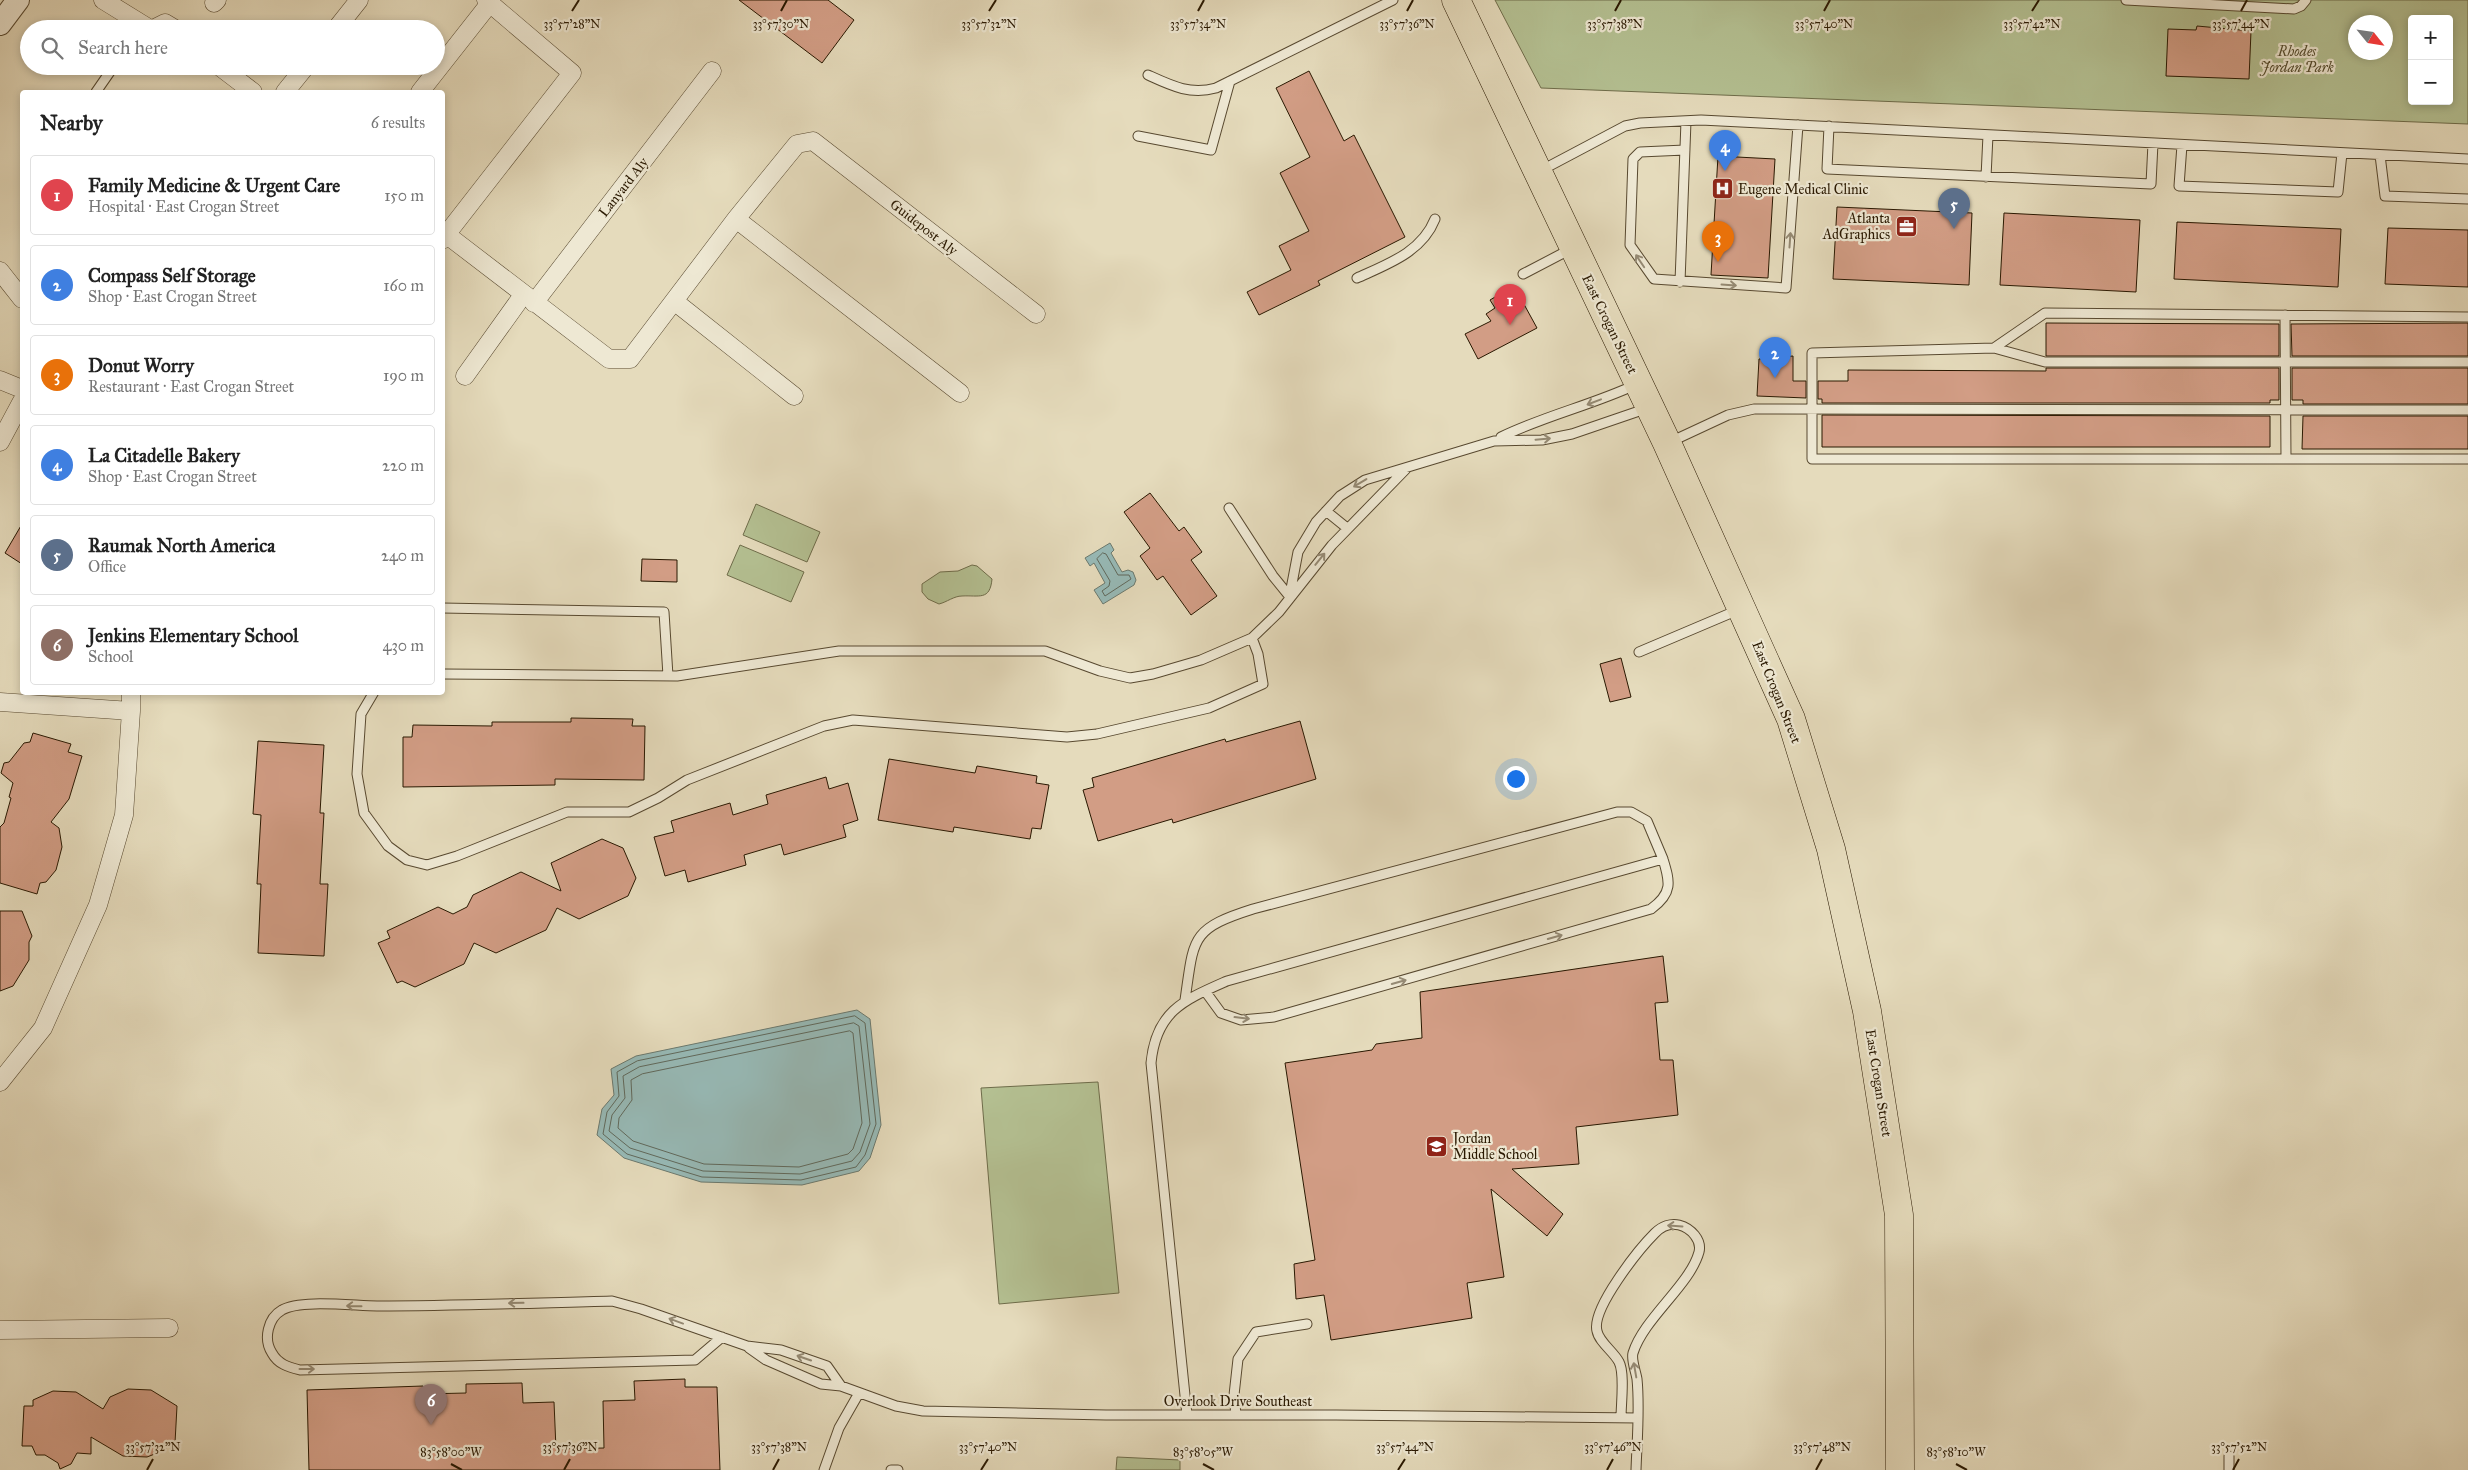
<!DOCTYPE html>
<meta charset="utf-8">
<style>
:root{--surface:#fff;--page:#f6f6f6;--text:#222;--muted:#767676;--line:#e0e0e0;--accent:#8f2418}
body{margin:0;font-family:"IM FELL Great Primer",serif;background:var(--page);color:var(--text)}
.controls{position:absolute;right:15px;top:15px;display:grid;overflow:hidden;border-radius:5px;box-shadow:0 2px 8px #0003}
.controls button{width:45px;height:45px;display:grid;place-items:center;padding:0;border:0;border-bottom:1px solid var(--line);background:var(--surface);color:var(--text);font:25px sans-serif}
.compass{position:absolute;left:2348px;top:15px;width:45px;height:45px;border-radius:50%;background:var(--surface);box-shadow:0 2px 8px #0003;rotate:120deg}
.you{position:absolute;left:1515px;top:778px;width:18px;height:18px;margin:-12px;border:4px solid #fff;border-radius:50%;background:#1a73e8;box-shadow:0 0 0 8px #1a73e833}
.badge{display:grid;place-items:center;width:32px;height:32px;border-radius:50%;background:var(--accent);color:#fff;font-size:16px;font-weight:700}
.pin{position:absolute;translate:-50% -41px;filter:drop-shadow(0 1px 2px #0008)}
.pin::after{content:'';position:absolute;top:26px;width:18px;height:15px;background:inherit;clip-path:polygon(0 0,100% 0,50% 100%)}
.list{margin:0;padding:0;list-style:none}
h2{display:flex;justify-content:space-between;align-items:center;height:65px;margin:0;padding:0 20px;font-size:21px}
h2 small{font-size:16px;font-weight:400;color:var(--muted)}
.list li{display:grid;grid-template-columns:32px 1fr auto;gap:15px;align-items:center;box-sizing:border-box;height:80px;margin:0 10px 10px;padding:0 10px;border:1px solid var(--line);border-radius:5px}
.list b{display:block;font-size:19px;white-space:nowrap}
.list p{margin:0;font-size:16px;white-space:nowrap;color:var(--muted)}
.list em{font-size:16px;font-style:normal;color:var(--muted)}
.icon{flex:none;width:28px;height:28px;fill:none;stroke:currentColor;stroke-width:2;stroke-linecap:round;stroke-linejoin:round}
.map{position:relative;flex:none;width:2468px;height:1470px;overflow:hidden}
.search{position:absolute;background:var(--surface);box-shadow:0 2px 8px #0003;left:20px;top:20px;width:425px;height:55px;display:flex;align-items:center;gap:12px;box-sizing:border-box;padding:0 18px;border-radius:28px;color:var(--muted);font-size:19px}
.panel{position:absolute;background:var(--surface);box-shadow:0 2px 8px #0003;left:20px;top:90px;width:425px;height:605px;border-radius:5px}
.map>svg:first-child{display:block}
.green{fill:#b4c092;stroke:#6e6c4a;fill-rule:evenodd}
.water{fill:#97bab7;stroke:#6b796e}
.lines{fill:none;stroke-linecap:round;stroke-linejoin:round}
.shore{stroke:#60695c;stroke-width:1}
.building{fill:#d29d85;stroke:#291801}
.service-casing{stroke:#584930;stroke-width:11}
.minor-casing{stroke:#584930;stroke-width:19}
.tertiary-casing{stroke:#584930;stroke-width:24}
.primary-casing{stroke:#291801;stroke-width:29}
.service{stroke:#eee8d3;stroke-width:9}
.minor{stroke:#eee8d3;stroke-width:18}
.tertiary{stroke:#eee8d3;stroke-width:22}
.primary{stroke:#e5dbbc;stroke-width:28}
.oneway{stroke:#958a74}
.ticks{fill:none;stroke:#291801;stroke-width:2}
.labels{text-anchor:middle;stroke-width:4.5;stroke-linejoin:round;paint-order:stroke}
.park-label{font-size:14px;font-style:italic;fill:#534a2c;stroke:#eee8d3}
.street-label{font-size:14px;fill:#291801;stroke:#eee8d3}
.poi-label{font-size:14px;fill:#291801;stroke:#eee8d3;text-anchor:start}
.ticks-label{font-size:12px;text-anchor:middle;fill:#291801;stroke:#eee8d3;stroke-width:4.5;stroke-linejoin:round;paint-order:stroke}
</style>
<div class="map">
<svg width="2468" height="1470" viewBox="0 0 2468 1470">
<rect width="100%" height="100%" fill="#e5dbbc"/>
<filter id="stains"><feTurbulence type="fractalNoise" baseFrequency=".004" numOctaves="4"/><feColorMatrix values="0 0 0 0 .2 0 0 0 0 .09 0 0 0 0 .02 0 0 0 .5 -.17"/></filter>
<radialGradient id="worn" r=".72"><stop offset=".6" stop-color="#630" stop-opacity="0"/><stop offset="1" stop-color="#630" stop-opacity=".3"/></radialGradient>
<!-- green -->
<path class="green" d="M1495,0H2468V124L1541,88ZM2412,19H2449V101H2412ZM2356,22H2386V52H2356Z
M756,504L820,532L807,562L743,535Z
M740,545L804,572L791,602L727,575Z
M972,565L977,566L992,579C990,601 979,595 962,596C954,596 947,602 939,604L928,599L922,592V584L940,572L958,571Z
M1098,1082L1119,1293L999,1304L981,1088Z
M1117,1457L1180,1460V1470H1116Z"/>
<!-- water -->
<path class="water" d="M1110,543L1114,550L1111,553L1122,572L1128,570L1133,572L1136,580L1134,585L1103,604L1094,590L1105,583L1094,563L1090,566L1085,558Z
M857,1010L870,1019L881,1125L870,1158L859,1171L802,1185L701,1182L624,1158L597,1135L602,1109L614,1095L611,1069L636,1056Z"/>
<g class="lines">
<!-- shore -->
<path class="shore" d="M1103,553L1106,554L1118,575H1129L1131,579L1105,596L1102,591L1109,586L1110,581L1097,559Z
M855,1016L865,1023L876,1124L865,1155L856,1167L801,1180L702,1177L627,1154L603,1134L607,1112L619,1096L617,1072L637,1061Z
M854,1023L859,1026L870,1124L860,1152L852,1161L800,1174L703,1171L630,1148L609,1131L612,1115L625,1098L623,1076L639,1067Z
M850,1031L853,1033L862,1123L853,1149L848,1154L799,1167L704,1164L633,1141L618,1128L619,1118L632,1100L631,1080L642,1074Z"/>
</g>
<!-- building -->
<path class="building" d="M739,0H828L854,20L822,63Z
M2197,26L2251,31L2249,79L2166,76L2168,29L2196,30Z
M1309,71L1344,141L1354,135L1405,237L1318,281L1320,285L1259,315L1247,292L1291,270L1279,246L1309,231L1280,173L1310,157L1276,88Z
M1718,156L1775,159L1768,278L1711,275Z
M1837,207L1972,213L1969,285L1833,279Z
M2004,213L2140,220L2136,292L2000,285Z
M2177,222L2341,229L2338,287L2174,279Z
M2388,228L2468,230V287L2385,284Z
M1514,286L1537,328L1478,359L1465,334L1491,321L1486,314L1495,308L1490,300Z
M2046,323L2279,324V356H2046Z
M2468,323V356H2292L2291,324Z
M1793,356V381H1806V398L1757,396L1759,359Z
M2046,368H2279V400H2270V403H1822V399H1818V381H1848V370L2046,371Z
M2292,368H2468V404H2303V400H2292Z
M1822,415L2270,416V447H1822Z
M2303,416H2468V449H2302Z
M1150,493L1179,531L1184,527L1202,552L1191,560L1217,596L1191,615L1163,576L1157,580L1140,556L1150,548L1124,512Z
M22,524V564L5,553Z
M642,559L677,560V582L641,581Z
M1621,658L1631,697L1610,702L1600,664Z
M571,718L633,719L632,726H645L644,780L555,779V785L403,787V737H412L413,725L492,726V722H571Z
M1300,721L1316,779L1173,823L1172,819L1098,841L1083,790L1094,787L1092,778L1225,739L1226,742Z
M33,733L71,744L68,752L82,756L69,799L51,822L59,828L62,847L56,870L46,882L40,883L37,894L0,883V827L4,823L11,798L9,797L13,783L1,773L4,763L9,762L24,743L30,742Z
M258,741L324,745L320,813H324L320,884H328L324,956L258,953L261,884H257L261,815L253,814Z
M889,759L975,773L977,766L1037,776L1036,783L1049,785L1041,829L1032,828L1030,839L954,827L953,832L878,820Z
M826,777L829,789L848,783L858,820L843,825L846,837L784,855L781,844L744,855L746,865L688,882L685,870L665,876L654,837L674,832L671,821L730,803L733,815L768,804L766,795Z
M602,839L623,848L636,878L628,896L579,919L557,908L546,930L496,953L474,943L464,964L415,987L402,981L397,983L378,943L390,938L387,931L438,907L453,914L467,907L473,895L521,872L561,891L551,863Z
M0,911H22L32,936L29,942V960L13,986L0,991Z
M1663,956L1668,1002L1655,1003L1660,1060H1673L1678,1115L1576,1127L1579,1164L1512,1169L1563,1214L1547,1236L1491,1189L1504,1277L1467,1283L1472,1318L1331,1340L1324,1295L1296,1299L1294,1264L1315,1260L1285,1063L1372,1050L1376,1044L1422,1038L1420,992Z
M685,1379V1387H717L720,1470H309L307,1390L423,1386L424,1394L466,1393V1384L522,1383L523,1403L554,1402L556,1449L604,1448L603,1401L635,1400L634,1381Z
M128,1389L151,1390L177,1406L175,1443H170L165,1450L147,1457L123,1456L91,1437V1454L77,1453L71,1464L60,1469L58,1463L45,1455H36L32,1446H22L24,1406H33V1400L53,1391L76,1392L103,1409L110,1397Z"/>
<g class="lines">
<defs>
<path id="service" d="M2126,0L2294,9L2301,6L2306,0
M1148,75C1172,86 1190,95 1216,88L1393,0
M96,92L114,66
M1829,126L1827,169L2151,184L2153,143
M1138,136L1211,150L1230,81
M2182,145L2179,186L2338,192L2342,153
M1685,150L1640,152L1633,159L1630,245L1654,279L1786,288L1798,125
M2380,155L2385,196L2468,199
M1540,171L1625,126L1640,123L1701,120L2468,159
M1986,177L1988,135
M1523,274L1571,249
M1357,278C1388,264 1422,252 1435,219
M1680,282L1686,121
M2285,315L2286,459
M2468,317L2045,313L1994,348L1812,353V459H2468
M1994,348L2045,362H2468
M1501,437C1544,416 1592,405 1635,385
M1670,442L1728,415L1754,409L2468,410
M1229,508L1273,576L1290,597
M1326,511L1347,528
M1290,594L1298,552L1316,522L1340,496L1365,480L1494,441L1542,440L1572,434L1648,408
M442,608L664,612L668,676
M1639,652L1738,610
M442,674L677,676L839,651H1045L1100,671L1130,678L1153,674L1201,660L1252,638L1279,612L1332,545L1406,469
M374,692L361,714L357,774L364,813L388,846L407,860L427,865L457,856L567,812H629L658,798L687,780L824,726L853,720L1067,737L1097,734L1209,708L1263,684L1258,654L1252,638
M1205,991L1221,1013L1241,1020L1274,1017L1651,909C1673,893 1670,882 1663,859
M1185,1000C1194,938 1190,929 1253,909L1617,812H1631L1647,821L1663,859L1227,981C1184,1000 1156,1011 1151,1063L1187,1415
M722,1337L695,1360L300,1370C288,1367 278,1364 272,1353C263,1339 268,1318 282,1310C300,1299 355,1306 377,1306C455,1306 533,1303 612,1301L641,1309L747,1346L781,1350L827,1366L841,1386
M749,1348L766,1360L821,1384L841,1386L896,1406L923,1411L1106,1415H1336L1638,1418
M1236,1415L1234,1395L1238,1359L1256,1332L1307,1324
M1621,1418C1621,1404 1625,1373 1619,1362C1614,1352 1599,1342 1597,1331C1591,1309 1639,1249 1655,1233C1662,1226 1671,1223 1679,1225C1691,1228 1702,1240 1699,1252C1690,1285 1644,1318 1633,1353C1631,1360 1636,1372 1637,1379C1640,1409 1637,1440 1636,1470
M824,1470L839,1428L859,1393
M891,1470H898
M2229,1470V1456"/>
<path id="minor" d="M103,0L150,29
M214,3L217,0
M153,29L165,23L175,29
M336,29L359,0
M219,66L253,92
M285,92L306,66
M420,92L490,3
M736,219L960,393
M447,235L609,359H630L736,219L797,144L813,141L1036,314
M442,240L572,73L486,0
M0,271L22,299
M674,301L794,396
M534,303L712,71
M465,376L523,295
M0,380L22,389
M0,442L22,401
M0,702L131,711V692
M0,1082L43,1028L98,905L124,815L131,711
M0,1330L169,1328"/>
<path id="tertiary" d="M0,24L18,0"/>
<path id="primary" d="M1456,0L1667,443L1791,719L1831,849L1867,1011L1899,1215L1900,1470"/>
</defs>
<!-- service casing -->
<use href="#service" class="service-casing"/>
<!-- minor casing -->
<use href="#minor" class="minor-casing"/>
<!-- tertiary casing -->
<use href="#tertiary" class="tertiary-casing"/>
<!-- primary casing -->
<use href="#primary" class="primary-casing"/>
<!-- service -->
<use href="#service" class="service"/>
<!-- minor -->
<use href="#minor" class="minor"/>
<!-- tertiary -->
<use href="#tertiary" class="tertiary"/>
<!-- primary -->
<use href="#primary" class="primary"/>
</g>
<!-- one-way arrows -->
<defs><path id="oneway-shaft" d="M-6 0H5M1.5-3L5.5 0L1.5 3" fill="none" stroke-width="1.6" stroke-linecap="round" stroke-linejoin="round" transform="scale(1.25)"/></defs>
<g class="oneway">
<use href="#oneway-shaft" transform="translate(1790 240) rotate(-86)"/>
<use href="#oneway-shaft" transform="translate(1640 261) rotate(-124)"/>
<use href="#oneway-shaft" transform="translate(1729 285) rotate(4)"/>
<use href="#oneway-shaft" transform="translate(1594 402) rotate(159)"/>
<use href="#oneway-shaft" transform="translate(1543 439) rotate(-5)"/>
<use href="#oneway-shaft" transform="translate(1360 483) rotate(149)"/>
<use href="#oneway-shaft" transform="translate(1320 559) rotate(-51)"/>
<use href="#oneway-shaft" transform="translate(1555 937) rotate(-16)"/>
<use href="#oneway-shaft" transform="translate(1399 982) rotate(-16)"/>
<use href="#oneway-shaft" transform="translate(1242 1018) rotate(7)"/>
<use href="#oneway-shaft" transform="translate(1675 1226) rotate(-176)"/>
<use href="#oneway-shaft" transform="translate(516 1303) rotate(179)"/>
<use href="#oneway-shaft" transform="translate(354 1306) rotate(-179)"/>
<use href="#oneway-shaft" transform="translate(676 1321) rotate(-160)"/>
<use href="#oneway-shaft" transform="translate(804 1358) rotate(-161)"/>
<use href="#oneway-shaft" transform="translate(307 1369)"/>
<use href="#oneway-shaft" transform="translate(1635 1370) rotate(-100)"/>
</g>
<!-- ticks -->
<path class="ticks" d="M572,11L579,0M781,11L787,0M989,11L996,0M1198,11L1204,0M1407,11L1413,0M1615,11L1621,0M1824,11L1830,0M2032,11L2039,0M2241,11L2247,0M451,1464L462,1470M1203,1464L1214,1470M1956,1464L1967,1470M147,1470L153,1459M564,1470L570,1459M773,1470L779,1459M981,1470L988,1459M1398,1470L1405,1459M1607,1470L1613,1459M1816,1470L1822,1459M2233,1470L2239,1459"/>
<!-- icons -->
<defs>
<symbol id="hospital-square" viewBox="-11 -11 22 22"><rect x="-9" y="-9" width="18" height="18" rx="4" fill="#8f2418" stroke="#eee8d3"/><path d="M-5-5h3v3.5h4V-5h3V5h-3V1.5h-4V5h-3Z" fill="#fff"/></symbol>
<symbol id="office-square" viewBox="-11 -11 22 22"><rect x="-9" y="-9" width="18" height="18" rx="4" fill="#8f2418" stroke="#eee8d3"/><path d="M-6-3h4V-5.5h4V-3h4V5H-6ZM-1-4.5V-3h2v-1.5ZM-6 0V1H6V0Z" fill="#fff"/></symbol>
<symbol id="school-square" viewBox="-11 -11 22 22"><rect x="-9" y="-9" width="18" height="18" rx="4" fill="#8f2418" stroke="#eee8d3"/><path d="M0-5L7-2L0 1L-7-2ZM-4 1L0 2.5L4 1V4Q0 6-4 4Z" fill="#fff"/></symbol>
</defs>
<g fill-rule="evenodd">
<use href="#hospital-square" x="1710" y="176" width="25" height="25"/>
<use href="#office-square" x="1894" y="214" width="25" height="25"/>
<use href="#school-square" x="1424" y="1134" width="25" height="25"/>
</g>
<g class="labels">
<!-- park labels -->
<g class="park-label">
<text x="2297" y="56">Rhodes<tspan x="2297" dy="16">Jordan Park</tspan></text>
</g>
<!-- street labels -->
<g class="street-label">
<text transform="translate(623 187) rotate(-52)" y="5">Lanyard Aly</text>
<text transform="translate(924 227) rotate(38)" y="5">Guidepost Aly</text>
<text transform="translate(1610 324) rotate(64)" y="5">East Crogan Street</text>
<text transform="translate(1777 692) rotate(68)" y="5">East Crogan Street</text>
<text transform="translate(1879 1083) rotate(81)" y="5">East Crogan Street</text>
<text x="1238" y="1406">Overlook Drive Southeast</text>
</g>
<!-- poi labels -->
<g class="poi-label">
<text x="1738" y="194">Eugene Medical Clinic</text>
<text x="1890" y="223" text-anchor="end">Atlanta<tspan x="1890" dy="16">AdGraphics</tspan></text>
<text x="1453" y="1143">Jordan<tspan x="1453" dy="16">Middle School</tspan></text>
</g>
</g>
<g class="ticks-label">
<text x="572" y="28">33°57'28"N</text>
<text x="781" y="28">33°57'30"N</text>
<text x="989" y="28">33°57'32"N</text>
<text x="1198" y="28">33°57'34"N</text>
<text x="1407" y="28">33°57'36"N</text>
<text x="1615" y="28">33°57'38"N</text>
<text x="1824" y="28">33°57'40"N</text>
<text x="2032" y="28">33°57'42"N</text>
<text x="2241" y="28">33°57'44"N</text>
<text x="153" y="1451">33°57'32"N</text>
<text x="570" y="1451">33°57'36"N</text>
<text x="779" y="1451">33°57'38"N</text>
<text x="988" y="1451">33°57'40"N</text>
<text x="1405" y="1451">33°57'44"N</text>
<text x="1613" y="1451">33°57'46"N</text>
<text x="1822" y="1451">33°57'48"N</text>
<text x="2239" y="1451">33°57'52"N</text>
<text x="451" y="1456">83°58'00"W</text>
<text x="1203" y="1456">83°58'05"W</text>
<text x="1956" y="1456">83°58'10"W</text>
</g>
<rect width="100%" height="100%" filter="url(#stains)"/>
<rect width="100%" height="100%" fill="url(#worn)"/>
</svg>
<div class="controls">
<button>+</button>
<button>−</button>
</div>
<svg class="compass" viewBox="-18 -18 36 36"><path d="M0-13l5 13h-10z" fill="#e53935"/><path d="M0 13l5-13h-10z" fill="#767676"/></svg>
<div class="you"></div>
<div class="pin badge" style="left:1510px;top:325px;background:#e0444e">1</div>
<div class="pin badge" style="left:1775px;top:378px;background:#3f7fe0">2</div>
<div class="pin badge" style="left:1718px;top:262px;background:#e8710a">3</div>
<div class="pin badge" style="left:1725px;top:171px;background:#3f7fe0">4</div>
<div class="pin badge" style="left:1954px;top:229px;background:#5c6f8a">5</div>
<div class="pin badge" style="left:431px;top:1425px;background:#8d6e63">6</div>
<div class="search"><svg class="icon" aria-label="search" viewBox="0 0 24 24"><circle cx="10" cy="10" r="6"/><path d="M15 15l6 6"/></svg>Search here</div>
<section class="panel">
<h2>Nearby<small>6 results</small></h2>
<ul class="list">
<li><span class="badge" style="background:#e0444e">1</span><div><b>Family Medicine &amp; Urgent Care</b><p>Hospital · East Crogan Street</p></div><em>150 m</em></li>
<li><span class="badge" style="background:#3f7fe0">2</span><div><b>Compass Self Storage</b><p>Shop · East Crogan Street</p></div><em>160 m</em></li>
<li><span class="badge" style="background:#e8710a">3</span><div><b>Donut Worry</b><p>Restaurant · East Crogan Street</p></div><em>190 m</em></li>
<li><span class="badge" style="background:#3f7fe0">4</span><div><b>La Citadelle Bakery</b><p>Shop · East Crogan Street</p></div><em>220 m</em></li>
<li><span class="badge" style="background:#5c6f8a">5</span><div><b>Raumak North America</b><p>Office</p></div><em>240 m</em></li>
<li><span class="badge" style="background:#8d6e63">6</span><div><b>Jenkins Elementary School</b><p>School</p></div><em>430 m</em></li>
</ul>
</section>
</div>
